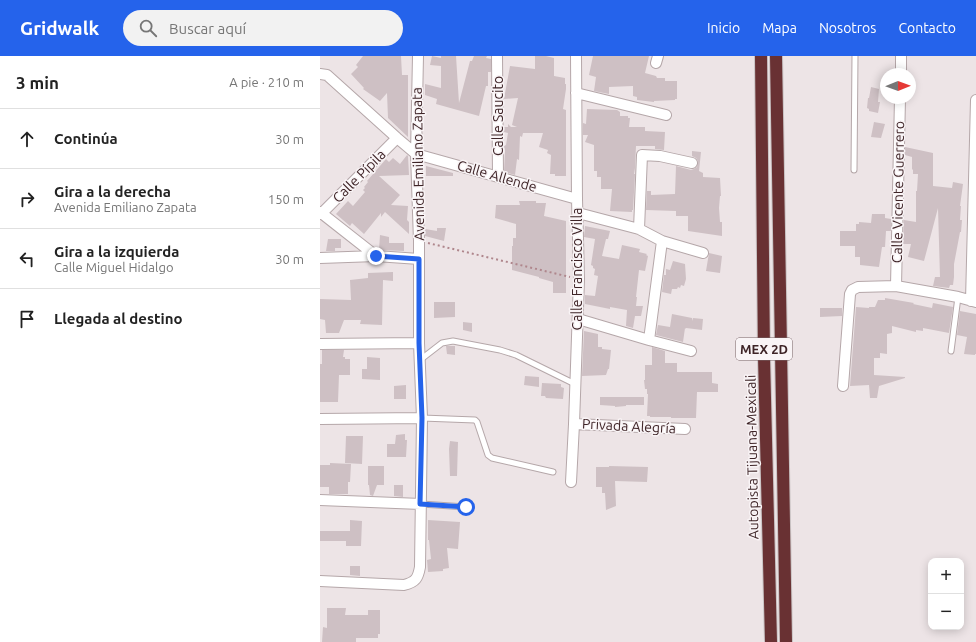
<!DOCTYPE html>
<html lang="es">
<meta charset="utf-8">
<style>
:root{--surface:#fff;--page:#f2f2f2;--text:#222;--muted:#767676;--line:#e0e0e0;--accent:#2563eb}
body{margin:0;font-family:Ubuntu,sans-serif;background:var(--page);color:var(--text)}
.controls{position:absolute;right:12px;bottom:12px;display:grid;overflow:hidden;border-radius:8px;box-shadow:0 2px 10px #0003}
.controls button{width:36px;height:36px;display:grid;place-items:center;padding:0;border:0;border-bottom:1px solid var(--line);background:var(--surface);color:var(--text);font:20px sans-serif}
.compass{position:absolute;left:560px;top:12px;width:36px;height:36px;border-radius:50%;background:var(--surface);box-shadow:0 2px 10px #0003;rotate:89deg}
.stop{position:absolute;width:12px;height:12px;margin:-9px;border:3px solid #2563eb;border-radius:50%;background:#fff}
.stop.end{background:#2563eb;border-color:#fff;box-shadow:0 1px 4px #0008}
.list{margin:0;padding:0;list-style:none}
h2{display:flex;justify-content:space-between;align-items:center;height:52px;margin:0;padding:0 16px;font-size:17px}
h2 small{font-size:13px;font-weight:400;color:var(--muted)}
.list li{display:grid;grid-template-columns:26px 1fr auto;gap:12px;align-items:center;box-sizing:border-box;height:60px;padding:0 16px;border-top:1px solid var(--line)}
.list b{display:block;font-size:15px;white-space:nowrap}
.list p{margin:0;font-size:13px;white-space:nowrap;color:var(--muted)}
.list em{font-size:13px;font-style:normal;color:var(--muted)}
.icon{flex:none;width:22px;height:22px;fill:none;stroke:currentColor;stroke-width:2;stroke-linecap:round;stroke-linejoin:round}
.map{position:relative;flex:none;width:656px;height:586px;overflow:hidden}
header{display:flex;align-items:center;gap:24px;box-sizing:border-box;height:56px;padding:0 20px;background:var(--accent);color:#fff}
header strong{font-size:19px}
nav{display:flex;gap:22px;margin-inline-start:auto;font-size:14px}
.search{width:280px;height:36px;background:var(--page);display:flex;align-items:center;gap:10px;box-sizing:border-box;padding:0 14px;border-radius:22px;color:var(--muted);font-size:15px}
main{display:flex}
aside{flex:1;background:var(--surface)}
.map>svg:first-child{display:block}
.building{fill:#cec0c4}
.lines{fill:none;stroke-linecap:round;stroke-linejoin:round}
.lane-casing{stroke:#b5a7a9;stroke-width:7}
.street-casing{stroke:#b5a7a9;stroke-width:12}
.highway-casing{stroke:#c9c2c3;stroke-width:14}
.path{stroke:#af868c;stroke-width:2;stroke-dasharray:2 3;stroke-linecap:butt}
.lane{stroke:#fff;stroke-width:5}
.street{stroke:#fff;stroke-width:10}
.highway{stroke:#693133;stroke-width:12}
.route{stroke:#2563eb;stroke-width:5}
.labels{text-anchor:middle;stroke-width:3;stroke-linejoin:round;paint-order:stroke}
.shield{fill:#f9f4f6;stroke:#766265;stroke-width:1}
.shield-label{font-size:13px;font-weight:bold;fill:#3e2427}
.street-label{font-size:14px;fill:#3e2427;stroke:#f9f4f6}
</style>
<header>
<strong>Gridwalk</strong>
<div class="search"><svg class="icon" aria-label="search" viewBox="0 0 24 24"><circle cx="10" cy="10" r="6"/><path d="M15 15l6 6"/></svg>Buscar aquí</div>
<nav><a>Inicio</a><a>Mapa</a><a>Nosotros</a><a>Contacto</a></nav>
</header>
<main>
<aside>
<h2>3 min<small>A pie · 210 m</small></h2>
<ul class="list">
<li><svg class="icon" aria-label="ahead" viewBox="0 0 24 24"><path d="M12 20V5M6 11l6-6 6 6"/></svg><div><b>Continúa</b></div><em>30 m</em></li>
<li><svg class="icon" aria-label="right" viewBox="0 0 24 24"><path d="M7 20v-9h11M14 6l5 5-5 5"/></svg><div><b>Gira a la derecha</b><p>Avenida Emiliano Zapata</p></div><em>150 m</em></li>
<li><svg class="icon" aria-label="left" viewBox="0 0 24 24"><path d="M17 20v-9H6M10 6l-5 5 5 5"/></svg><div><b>Gira a la izquierda</b><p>Calle Miguel Hidalgo</p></div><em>30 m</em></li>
<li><svg class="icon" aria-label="arrive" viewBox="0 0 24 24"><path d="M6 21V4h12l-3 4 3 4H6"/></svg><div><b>Llegada al destino</b></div></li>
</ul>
</aside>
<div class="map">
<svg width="656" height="586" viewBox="0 0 656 586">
<rect width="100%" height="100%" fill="#ede4e6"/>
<!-- building -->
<path class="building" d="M43,0H81L82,19H88V81L68,62L67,37L60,45L43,33L44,32L31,18L38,11L36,9Z
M112,0L121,2V0H136L139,47L150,5H152L154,0H167L166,2L171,3V16H168V30H166L159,60L116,48L117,43L105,39V28L121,32V10L110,9Z
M215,0H226L234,2V20L245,22V28H246V33L243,53L246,54V120H235V118H230L231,99L227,97L228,94L219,91L223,77H203L202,81L200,80L199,104L197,103L195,119L184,116L185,95L184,90L186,89L188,77L184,76V71H188V68L191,71H197L192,69L198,42L184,43L190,10L215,13Z
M273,0H329L325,17L336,20L337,22H345V25H357V43H355V44L334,45V46L317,44V41L313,40V30L289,31V38L274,35L276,21L269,19Z
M551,31L559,33L558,46H560L558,57L549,55V53L547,52L548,42H549Z
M267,53L297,54L300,56V60H308V62H310L309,71H325V75L345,76L344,94L335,93V90H316L315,112L314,118H315L313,154H312V156L290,155L292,133H281V121H277V115H274V89L265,86L268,79H263V67L266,68Z
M554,66L565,68L561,82L551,81Z
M585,91L613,97V130L632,132L633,126L643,128L640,150H641L640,164H642L641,176H640L634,208V221L633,229H630L629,232L613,230L615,221H620L618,152L604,205L588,201L591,188H583L584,164L596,166V135H597L598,118H593V114L592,113V101L585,99Z
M372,95L381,96L379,115L383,117V121L400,122L401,140H400L399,152L400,166H402V180L368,175V160H356V155L326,154L327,135H331V139L355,138L356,110L371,114L374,113L377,111L378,105L376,102L372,100Z
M87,99L88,100L89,119L59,120L80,139L71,149L88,150L87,164L89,166V178L65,156L61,161V157L44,178L32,167L30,170L16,158L28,145L33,150L45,136L43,134L45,132L44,131L48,126L47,125L66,103L69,106L73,102L80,108Z
M106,110L133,117V120H106Z
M199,145H216V147H226L224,160L246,165V237H233V226L219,222V221L192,214V190H193V182H196V168L175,162L176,149H200Z
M552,158H565V162L571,163V175H566L565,191H562L559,211L540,209V201H535V190H520V175H536V168H539V166L551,167Z
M265,170L290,175L288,183H286L282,200L299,203L302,189L320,193L319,196L327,198L326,199L328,200L325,215L319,214L316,241H317L316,250H323L321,260H315L313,272L306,270L307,254L290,251V253L265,248V239L275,240L278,220L274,219L275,213L273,212V210L271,209L275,183L264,181Z
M117,172H126L124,185L105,180V173L117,175Z
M60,179L69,181V187H84V195L59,194Z
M8,183H21V192H15V195H6Z
M389,197L402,200L400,217L386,215Z
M353,205L365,208L366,223L364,230L361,229L360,232L358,231L357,233H352L351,238L342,236L344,219H346V213L350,214Z
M73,216V225L63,224L62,269L40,268L41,264H24L19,277H6L5,264L0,263V243L31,244L30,224L48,222V217Z
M565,242L594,247L593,248L612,252L613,247L633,251L629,277L603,272V275L596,274V276L572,270V277L567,278V298L560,297V302H554V319L585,321V322L559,330L557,342H550L549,329L530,330L536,251L549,252V251H555L558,244H565Z
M114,246H135V261L114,262Z
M500,252H522V260L500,261Z
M640,255L656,258V298H655V299L644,298L647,281L637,279Z
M352,258L372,262V265L373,262L383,263L382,274L366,272V273L365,272L363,286L336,279L338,269L350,271Z
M143,266L152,267V276L143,274Z
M264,275L278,278V291H282V293L291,294L289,313H288L286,319L262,320Z
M126,290H135V299L127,298Z
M332,291L345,295V307H357V316H392V327L398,328V336H377L376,362H351V361H330V360H327L328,338H327V333H325L324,324H325V309H332Z
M2,294H24L23,301H25V303H30V319H19L18,346H0V308H2Z
M47,301L60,302V324L42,323V313H47Z
M205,320L219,321V331L204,329Z
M222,327L241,328V331L244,332L243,343L226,342L225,340H221Z
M86,329V343H74V330Z
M280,341H324V349H306V350L295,351V350L280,349Z
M85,378V384H87L86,401H67V388H75L76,379Z
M26,380H43L42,408L25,407Z
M130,385L138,386L137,420H130L129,393Z
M10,407L31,408L30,426H28V438H9V431H0V409H10Z
M48,410H64V429H57L53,440L50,439L49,429H48Z
M289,410L328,411L327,426L295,425L296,450L286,454L285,437H282V431H276V411H289Z
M74,429H83V441L74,440Z
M30,464L42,465L41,490H26V485H0V475H30Z
M108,464L140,466L138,493L127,492L129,512L123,513V515L108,516L107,504L111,503L109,484H108Z
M30,510H40V520L30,519Z
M7,552H26L25,559H48V554H60V578H58V582H36V586H2L3,571L7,572Z"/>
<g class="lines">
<defs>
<path id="lane" d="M534,114L535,0
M631,295L638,241
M100,304L122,287L133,285L180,294L196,299L255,328
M102,362L155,364L157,366L168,399L172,402L233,416
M101,448L146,451"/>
<path id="street" d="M177,0L178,120
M336,7L338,0
M0,18L7,19L77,82L96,98L257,143
M581,18V0
M256,37L346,59
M0,156L56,200
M258,157L319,173L342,185L383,197
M1,158L77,82
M319,173L322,99L340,100L372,107
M0,202L56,200L99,203
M576,230L580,42
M651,245L656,44
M258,263L329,284L371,295
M329,284L342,185
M0,288L99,287
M523,330L530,238L532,234L538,231L576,230L638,241L656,246
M0,363L102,362
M254,368L365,373
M251,426L254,368L259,223L257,143L256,0
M0,444L101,448
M0,525L84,529C96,526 98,522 100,511L102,362L99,287V185L96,98L98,0"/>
<path id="highway" d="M441,0L444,301L451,586
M456,0L466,586"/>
</defs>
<!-- lane casing -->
<use href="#lane" class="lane-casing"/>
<!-- street casing -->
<use href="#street" class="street-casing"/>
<!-- highway casing -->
<use href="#highway" class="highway-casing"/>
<!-- path -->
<path class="path" d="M108,187L250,221"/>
<!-- lane -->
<use href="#lane" class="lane"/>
<!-- street -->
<use href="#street" class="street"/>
<!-- highway -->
<use href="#highway" class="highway"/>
</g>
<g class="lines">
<!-- route -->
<path class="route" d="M56,200L99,203V287L102,362L100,448L146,451"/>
</g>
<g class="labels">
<!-- shield labels -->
<rect class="shield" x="416" y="282" width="56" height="22" rx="3"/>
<g class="shield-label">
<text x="444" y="298">MEX 2D</text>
</g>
<!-- street labels -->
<g class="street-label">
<text transform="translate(178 60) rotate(-90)" y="5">Calle Saucito</text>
<text transform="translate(98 108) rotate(-91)" y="5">Avenida Emiliano Zapata</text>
<text transform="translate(39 120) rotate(-45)" y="5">Calle Pípila</text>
<text transform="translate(177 120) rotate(16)" y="5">Calle Allende</text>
<text transform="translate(578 136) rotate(-89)" y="5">Calle Vicente Guerrero</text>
<text transform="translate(257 213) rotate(-90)" y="5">Calle Francisco Villa</text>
<text transform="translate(309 370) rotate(3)" y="5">Privada Alegría</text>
<text transform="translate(432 401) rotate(-91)" y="5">Autopista Tijuana-Mexicali</text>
</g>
</g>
</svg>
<div class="controls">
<button>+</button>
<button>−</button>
</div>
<svg class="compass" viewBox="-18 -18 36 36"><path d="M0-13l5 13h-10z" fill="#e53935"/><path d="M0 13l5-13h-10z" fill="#767676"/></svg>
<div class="stop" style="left:146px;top:451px"></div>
<div class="stop end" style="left:56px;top:200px"></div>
</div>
</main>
